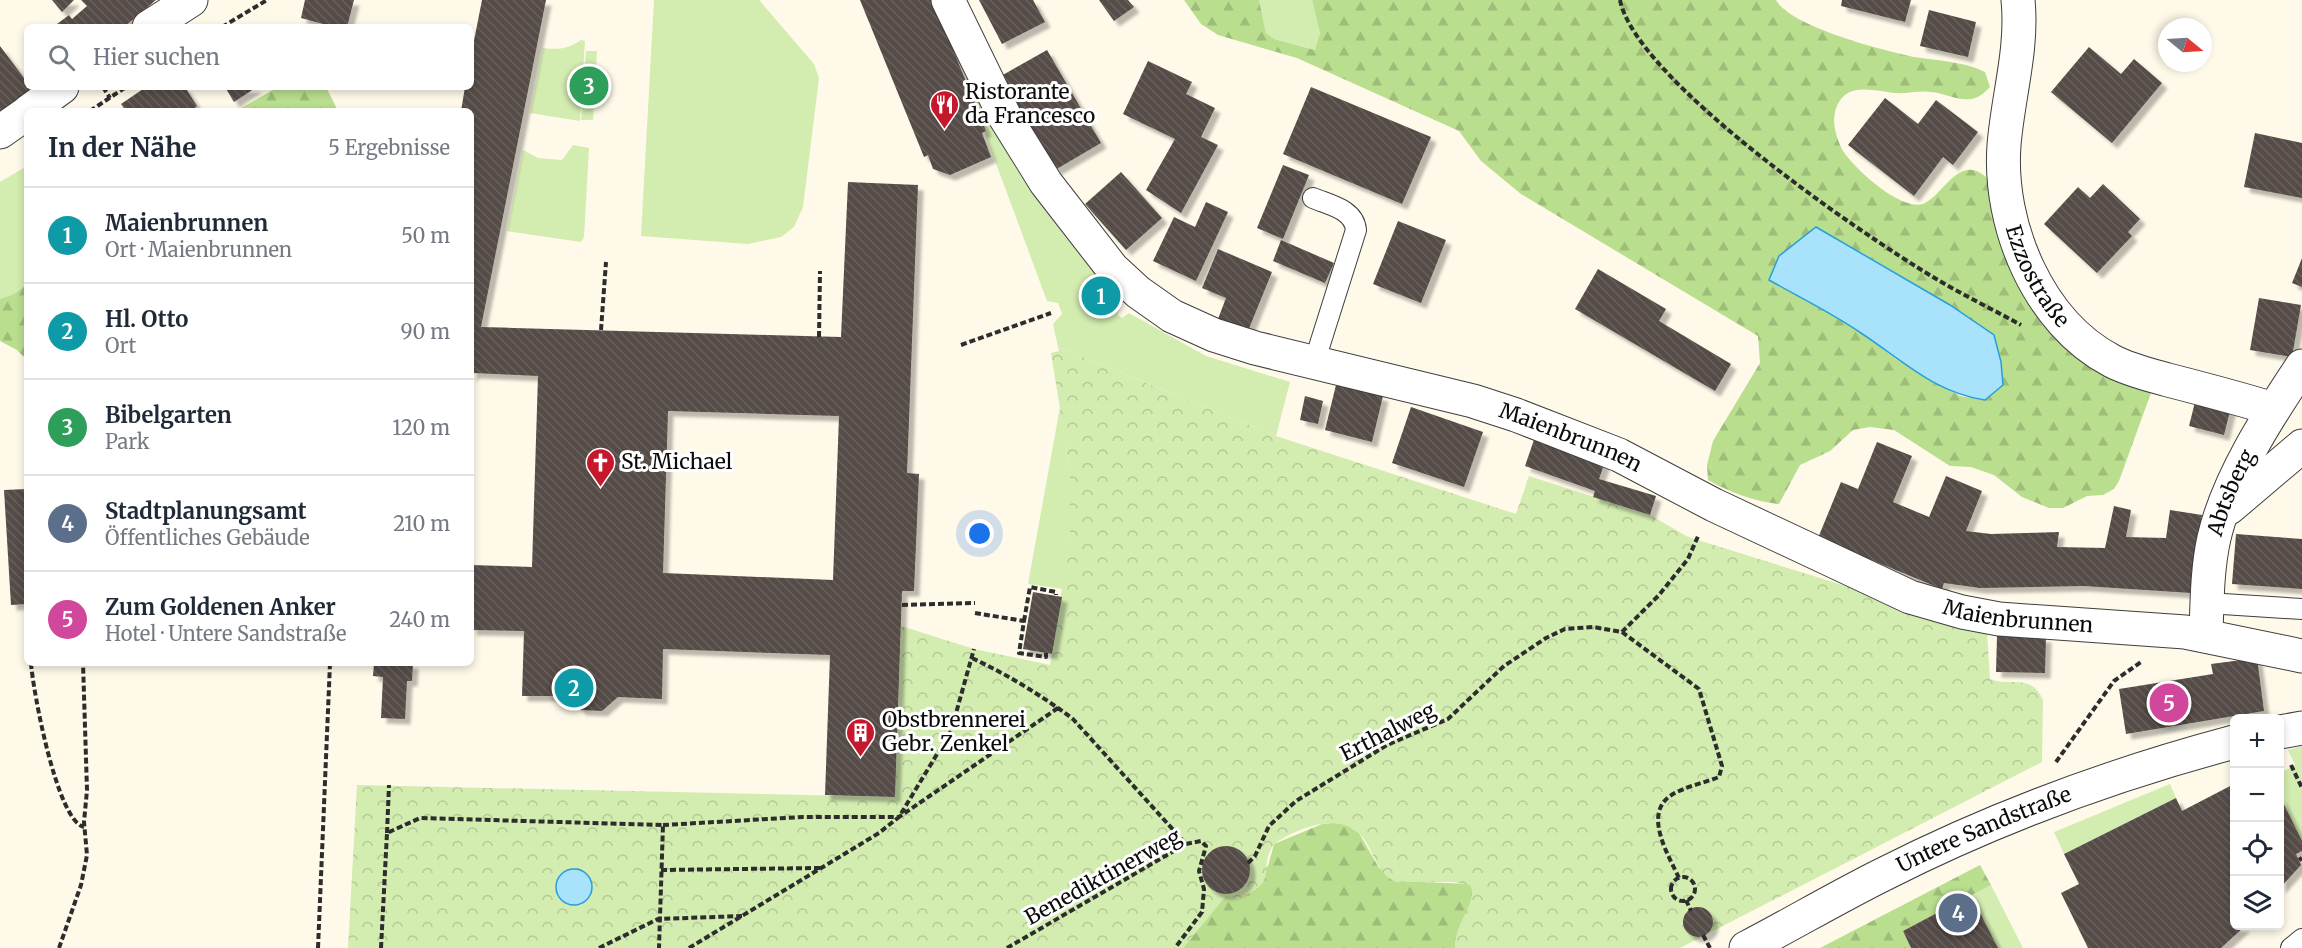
<!DOCTYPE html>
<html lang="de">
<meta charset="utf-8">
<style>
:root{--surface:#fff;--page:#f2f2f3;--text:#1f2937;--muted:#747a83;--line:#e0e1e3;--accent:#0b8043}
body{margin:0;font-family:Merriweather,serif;background:var(--page);color:var(--text)}
.controls{position:absolute;right:18px;bottom:18px;display:grid;overflow:hidden;border-radius:9px;box-shadow:0 3px 9px #0003}
.controls button{width:54px;height:54px;display:grid;place-items:center;padding:0;border:0;border-bottom:2px solid var(--line);background:var(--surface);color:var(--text);font:30px sans-serif}
.compass{position:absolute;left:2158px;top:18px;width:54px;height:54px;border-radius:50%;background:var(--surface);box-shadow:0 3px 9px #0003;rotate:108deg}
.you{position:absolute;left:980px;top:534px;width:21px;height:21px;margin:-15px;border:4px solid #fff;border-radius:50%;background:#1a73e8;box-shadow:0 0 0 9px #1a73e833}
.badge{display:grid;place-items:center;width:39px;height:39px;border-radius:50%;background:var(--accent);color:#fff;font-size:20px;font-weight:700}
.pin{position:absolute;translate:-50% -50%;border:3px solid #fff;box-shadow:0 2px 6px #0006}
.list{margin:0;padding:0;list-style:none}
h2{display:flex;justify-content:space-between;align-items:center;height:78px;margin:0;padding:0 24px;font-size:26px}
h2 small{font-size:20px;font-weight:400;color:var(--muted)}
.list li{display:grid;grid-template-columns:39px 1fr auto;gap:18px;align-items:center;box-sizing:border-box;height:96px;padding:0 24px;border-top:2px solid var(--line)}
.list b{display:block;font-size:22px;white-space:nowrap}
.list p{margin:0;font-size:20px;white-space:nowrap;color:var(--muted)}
.list em{font-size:20px;font-style:normal;color:var(--muted)}
.icon{flex:none;width:33px;height:33px;fill:none;stroke:currentColor;stroke-width:2;stroke-linecap:round;stroke-linejoin:round}
.map{position:relative;flex:none;width:2302px;height:948px;overflow:hidden}
.search{position:absolute;background:var(--surface);box-shadow:0 3px 9px #0003;left:24px;top:24px;width:450px;height:66px;display:flex;align-items:center;gap:15px;box-sizing:border-box;padding:0 21px;border-radius:9px;color:var(--muted);font-size:22px}
.panel{position:absolute;background:var(--surface);box-shadow:0 3px 9px #0003;left:24px;top:108px;width:450px;height:558px;border-radius:9px}
.map>svg:first-child{display:block}
.grass{fill:#d3ecb0}
.forest{fill:url(#forest-firs);fill-rule:evenodd}
.park{fill:url(#park-crowns)}
.water{fill:#a9e2fb;stroke:#299fd9;stroke-width:1.5}
.building{fill:url(#building-back-hatch);fill-rule:evenodd;filter:url(#shadow)}
.lines{fill:none;stroke-linecap:round;stroke-linejoin:round}
.service-casing{stroke:#3e3e3e;stroke-width:22}
.minor-casing{stroke:#3e3e3e;stroke-width:35}
.tertiary-casing{stroke:#3e3e3e;stroke-width:35}
.path{stroke:#2d2d2d;stroke-width:4;stroke-dasharray:6 3;stroke-linecap:butt}
.service{stroke:#fff;stroke-width:20}
.minor{stroke:#fff;stroke-width:33}
.tertiary{stroke:#fff;stroke-width:33}
.labels{text-anchor:middle;stroke-width:6;stroke-linejoin:round;paint-order:stroke}
.poi-label{font-size:21px;fill:#0b0b0b;stroke:#fff;text-anchor:start}
.street-label{font-size:21px;fill:#0b0b0b;stroke:#fff}
</style>
<div class="map">
<svg width="2302" height="948" viewBox="0 0 2302 948">
<defs>
<pattern id="forest-firs" width="22" height="20" patternUnits="userSpaceOnUse" patternTransform="scale(1.5)"><rect width="22" height="20" fill="#b8de8e"/><path d="M5 1l3.5 6h-7zM16 11l3.5 6h-7z" fill="#9dbd79"/></pattern>
<pattern id="park-crowns" width="20" height="18" patternUnits="userSpaceOnUse" patternTransform="scale(1.5)"><rect width="20" height="18" fill="#d3ecb0"/><path d="M2 6a3 3 0 1 1 6 0M12 15a3 3 0 1 1 6 0" fill="none" stroke="#b4c996"/></pattern>
<pattern id="building-back-hatch" width="6" height="6" patternUnits="userSpaceOnUse" patternTransform="scale(1.5)"><rect width="6" height="6" fill="#554b47"/><path d="M-1 5l2 2M0 0l6 6M5-1l2 2" fill="none" stroke="#68605d"/></pattern>
<filter id="shadow"><feDropShadow dx="5.5" dy="5.5" stdDeviation="1.5" flood-color="#0004"/></filter>
</defs>
<rect width="100%" height="100%" fill="#fff9e9"/>
<!-- grass -->
<path class="grass" d="M654,0H759L814,64L819,78L803,207L794,227L781,237L748,244L641,236Z
M1259,0H1312L1320,33L1316,50L1274,39L1266,33Z
M581,40L585,41L580,121L530,113L543,48C558,50 568,49 581,40Z
M586,51H597L593,120H581Z
M964,77L1022,178L1103,284L1094,300L1101,308L1115,302L1119,307L1118,315L1122,318L1129,313L1206,356L1290,382L1276,436L1058,347L1053,324L1062,314L1058,303L1047,301Z
M573,145L589,148L584,237L581,242L507,231L523,150L538,158L562,160Z
M27,166V284L14,294L0,299V182Z
M1060,407L1070,471V536L1063,589L1028,584Z
M2302,746V841L2280,796V773L2295,765L2288,750Z
M2170,784L2176,798L2064,854L2054,832Z
M1991,885L2023,948H1998L1971,895Z"/>
<!-- forest -->
<path class="forest" d="M1184,0H1259L1266,33L1274,39L1315,50L1320,33L1312,0H1776C1791,27 1882,50 1914,57C1939,61 1962,61 1985,72L1990,87C1984,93 1979,98 1971,99C1957,101 1945,93 1931,92C1919,90 1907,94 1895,93C1871,90 1843,81 1835,112C1832,124 1837,140 1843,151C1854,168 1900,211 1923,204C1942,197 1957,157 1982,174C2001,185 1998,227 2010,244C2020,260 2038,273 2051,287C2085,321 2118,356 2152,390L2119,481L2114,489L2103,495L2087,496L2063,508H2049L2022,497L1994,475L1971,467L1950,466L1894,430L1870,427L1853,430L1830,451L1800,465L1779,504C1756,502 1727,491 1708,480L1707,465L1713,441L1760,363L1758,336L1521,194L1481,161L1459,131L1297,58L1218,35L1201,24ZM1860,252L1950,305L2003,385L1985,400L1960,396L1896,359L1860,332Z
M278,87H326L338,111H236Z
M27,284V360L17,350L0,341V299L14,294Z
M1342,822L1359,833L1379,868L1422,882L1470,884C1481,904 1454,927 1455,948H1183L1226,895L1268,866L1274,844L1322,824Z
M1980,865L1991,885L1903,931L1911,948H1820Z"/>
<!-- park -->
<path class="park" d="M1058,347L1276,436L1516,514L1529,476L1650,515L1688,537L1965,623L1987,633L1990,679C2010,687 2032,673 2043,700L2042,762L1680,948H1455C1454,923 1479,901 1470,885L1453,882H1395C1378,872 1375,857 1366,842C1346,809 1300,826 1274,844C1256,872 1283,879 1238,899L1226,896L1183,948H348L357,785L895,797L901,626L974,649L1050,665L1070,536V471L1051,353L1059,351Z"/>
<!-- water -->
<path class="water" d="M1816,227L1950,305L1994,335L2001,362L2003,385L1985,400C1935,393 1902,360 1861,333C1832,313 1799,297 1769,280L1779,256Z
M556 887a18 18 0 1 1 36 0a18 18 0 1 1-36 0Z"/>
<!-- building -->
<path class="building" d="M52,0H74L62,12Z
M81,0H156L124,27H53L69,15L72,19L87,6Z
M305,0H354L347,27H334L301,18Z
M482,0H546L481,327L841,337L848,182L918,185L907,473L919,474L914,591H902L895,797L825,795L830,655L663,649L662,699L618,697L602,711L581,710L569,696H522L524,631L471,630V565L532,567L538,376L473,373L471,378V111H461L465,87H471V56ZM668,411L839,416L833,580L663,573Z
M860,0H933L986,131L982,133L991,157L950,175L933,169L928,155L924,157Z
M979,0H1033L1045,22L1002,44Z
M1099,0H1128L1134,7L1114,21Z
M1842,0H1911L1905,22L1841,6Z
M1929,10L1976,22L1968,57L1920,46Z
M0,46L27,82V87H31L37,95L0,121Z
M2089,47L2121,74L2134,59L2162,83L2112,143L2051,92Z
M1047,50L1101,143L1055,170L1001,76Z
M1148,61L1192,82L1186,94L1215,108L1201,137L1218,145L1181,213L1146,190L1175,139L1123,114Z
M146,87H160L162,90L167,87H185L197,106L191,111H126L121,104Z
M225,87H257L234,102Z
M1311,87L1431,137L1402,204L1283,154Z
M1885,98L1918,124L1936,100L1978,132L1953,165L1943,157L1914,196L1848,145Z
M2255,133L2302,143V198L2244,187Z
M1283,165L1309,175L1283,239L1257,228Z
M1121,172L1162,218L1126,250L1085,204Z
M2103,184L2140,219L2128,232L2132,236L2097,273L2044,224L2078,187L2090,198Z
M1206,202L1228,212L1196,281L1153,261L1174,217L1195,227Z
M1398,221L1446,240L1421,303L1373,284Z
M1281,240L1334,263L1325,283L1273,261Z
M1218,249L1272,272L1248,331L1218,319L1226,298L1202,288Z
M2302,258V287L2292,283Z
M1598,269L1666,309L1659,321L1731,364L1715,391L1575,309Z
M2259,298L2301,305L2292,357L2250,350Z
M1336,385L1383,396L1372,442L1325,430Z
M1305,396L1323,401L1318,424L1300,420Z
M2196,398L2231,407L2224,435L2189,426Z
M1411,407L1483,432L1464,487L1392,463Z
M1536,434L1606,459L1599,479L1656,496L1650,515L1593,497L1595,491L1525,466Z
M1877,442L1912,456L1893,502L1929,517L1946,476L1982,491L1966,531L1991,534L2059,532L2057,547L2105,548L2114,506L2131,510L2126,537L2166,538L2170,510L2202,515L2191,593L2084,586L1980,588L1944,583L1942,589L1818,538L1841,482L1858,489Z
M27,489V604L11,605L4,490Z
M2236,534L2302,539V589L2232,584Z
M1033,592L1062,597L1052,654L1023,649Z
M1997,636L2046,637L2045,673L1996,672Z
M2257,658L2264,711L2126,734L2119,689L2213,674L2211,664Z
M374,663H413L412,681H407L405,719L381,718L383,677L373,676Z
M2234,784V926H2245L2221,948H2088L2061,893L2079,884L2064,854L2176,798L2182,811Z
M2280,796L2302,841V851L2296,854L2301,865L2280,888Z
M1202 870a24 24 0 1 1 48 0a24 24 0 1 1-48 0Z
M1971,895L1998,948H1911L1903,931Z
M1683 922a15 15 0 1 1 30 0a15 15 0 1 1-30 0Z"/>
<g class="lines">
<defs>
<path id="service" d="M1313,198C1329,205 1354,209 1356,230L1314,363
M2207,603L2302,609
M2291,948L2302,939"/>
<g id="minor">
<path id="s1" d="M948,0L1005,117L1046,183L1112,268L1138,292L1172,316L1214,335L1255,348L1473,401L1516,415L1619,455L1714,505L1910,597L1962,612L1999,619L2185,632L2302,656"/>
<path id="s2" d="M2018,0C2023,49 2008,96 2004,145C1998,225 2038,322 2112,361C2129,370 2150,375 2168,380C2203,389 2238,398 2273,409"/>
<path d="M149,27L191,0"/>
<path d="M29,111L62,87"/>
<path d="M0,132L27,113"/>
<path d="M2229,508L2302,446"/>
<path id="s3" d="M2206,635C2207,603 2207,569 2214,538C2228,478 2268,417 2302,366"/>
</g>
<g id="tertiary">
<path d="M2280,732L2302,728"/>
<path id="s4" d="M1746,948C1792,924 1836,898 1882,875C1994,818 2114,774 2234,742"/>
</g>
</defs>
<!-- service casing -->
<use href="#service" class="service-casing"/>
<!-- minor casing -->
<use href="#minor" class="minor-casing"/>
<!-- tertiary casing -->
<use href="#tertiary" class="tertiary-casing"/>
<!-- path -->
<path class="path" d="M1620,0C1636,80 1860,233 1933,277C1961,294 1992,309 2021,325
M222,27L267,0
M103,87L110,98
M90,111L126,87
M601,330L606,262
M819,337L820,271
M961,345L1051,313
M902,605L975,603
M975,613L1024,621L1019,653L1046,657V653
M1024,621L1030,587L1056,592V595
M1622,632L1699,689L1722,766L1719,777C1704,783 1683,787 1670,796C1643,815 1669,856 1679,878
M972,658C1008,675 1041,695 1073,719L1186,844
M31,663C33,691 57,821 84,827
M898,720L954,721
M2056,762L2114,681L2141,662
M2291,765L2302,788
M663,825L803,817H899L1058,708
M387,833L389,785
M2299,860L2302,858
M1248,863L1255,856L1269,826L1296,801L1387,745L1448,719L1504,666L1546,638L1565,629L1593,627L1622,632L1659,595L1688,559L1699,534
M661,870L820,868
M1671 889a12 12 0 1 1 24 0a12 12 0 1 1-24 0Z
M1686,900L1691,911
M1703,935L1710,948
M59,948L81,885L87,855L84,822L87,790L83,663
M318,948L330,663
M381,948L387,833L420,818L663,825L659,948
M599,948L658,919L742,916
M689,948L879,833L899,817L951,731L974,649
M1007,948L1186,844L1201,841L1206,846L1199,871L1204,889L1202,912L1175,948"/>
<!-- service -->
<use href="#service" class="service"/>
<!-- minor -->
<use href="#minor" class="minor"/>
<!-- tertiary -->
<use href="#tertiary" class="tertiary"/>
</g>
<!-- icons -->
<defs>
<symbol id="restaurant-pin" viewBox="-11 -11 22 30"><path d="M0 17L-7.5 6A9.5 9.5 0 1 1 7.5 6Z" fill="#c6182d" stroke="#fff"/><path d="M-5-6h1v4h1v-4h1v4h1v-4h1v5L-1.5 .5V6h-2V.5L-5-1ZM5-6V6H3V1.5H1.5Q1.5-4 5-6Z" fill="#fff"/></symbol>
<symbol id="church-pin" viewBox="-11 -11 22 30"><path d="M0 17L-7.5 6A9.5 9.5 0 1 1 7.5 6Z" fill="#c6182d" stroke="#fff"/><path d="M-1.2-6h2.4v3.5h3.3v2.4h-3.3V6h-2.4V-.1h-3.3v-2.4h3.3Z" fill="#fff"/></symbol>
<symbol id="building-pin" viewBox="-11 -11 22 30"><path d="M0 17L-7.5 6A9.5 9.5 0 1 1 7.5 6Z" fill="#c6182d" stroke="#fff"/><path d="M-4-6H4V6H1V3H-1V6H-4ZM-2.5-4.3h1.7v1.8h-1.7ZM.8-4.3h1.7v1.8H.8ZM-2.5-1h1.7V.8h-1.7ZM.8-1h1.7V.8H.8Z" fill="#fff"/></symbol>
</defs>
<g fill-rule="evenodd">
<use href="#restaurant-pin" x="928" y="88" width="33" height="45"/>
<use href="#church-pin" x="584" y="446" width="33" height="45"/>
<use href="#building-pin" x="844" y="716" width="33" height="45"/>
</g>
<g class="labels">
<!-- poi labels -->
<g class="poi-label">
<text x="965" y="99">Ristorante<tspan x="965" dy="24">da Francesco</tspan></text>
<text x="621" y="469">St. Michael</text>
<text x="882" y="727">Obstbrennerei<tspan x="882" dy="24">Gebr. Zenkel</tspan></text>
</g>
<!-- street labels -->
<g class="street-label">
<text dy="7" stroke="none"><textPath href="#s2" startOffset="284">Ezzostraße</textPath></text>
<text dy="7" stroke="none"><textPath href="#s1" startOffset="810">Maienbrunnen</textPath></text>
<text dy="7" stroke="none"><textPath href="#s3" startOffset="146">Abtsberg</textPath></text>
<text dy="7" stroke="none"><textPath href="#s1" startOffset="1296">Maienbrunnen</textPath></text>
<text transform="translate(1388 732) rotate(-27)" y="7">Erthalweg</text>
<text dy="7" stroke="none"><textPath href="#s4" startOffset="266">Untere Sandstraße</textPath></text>
<text transform="translate(1103 877) rotate(-29)" y="7">Benediktinerweg</text>
</g>
</g>
</svg>
<div class="controls">
<button>+</button>
<button>−</button>
<button><svg class="icon" aria-label="locate" viewBox="0 0 24 24"><circle cx="12" cy="12" r="6"/><path d="M12 2v4M12 18v4M2 12h4M18 12h4"/></svg></button>
<button><svg class="icon" aria-label="layers" viewBox="0 0 24 24"><path d="M12 4l9 5-9 5-9-5zM3 14l9 5 9-5"/></svg></button>
</div>
<svg class="compass" viewBox="-18 -18 36 36"><path d="M0-13l5 13h-10z" fill="#e53935"/><path d="M0 13l5-13h-10z" fill="#747a83"/></svg>
<div class="you"></div>
<div class="pin badge" style="left:1101px;top:296px;background:#0f9aa8">1</div>
<div class="pin badge" style="left:574px;top:688px;background:#0f9aa8">2</div>
<div class="pin badge" style="left:589px;top:86px;background:#2e9e5b">3</div>
<div class="pin badge" style="left:1958px;top:913px;background:#5c6f8a">4</div>
<div class="pin badge" style="left:2169px;top:703px;background:#d1479c">5</div>
<div class="search"><svg class="icon" aria-label="search" viewBox="0 0 24 24"><circle cx="10" cy="10" r="6"/><path d="M15 15l6 6"/></svg>Hier suchen</div>
<section class="panel">
<h2>In der Nähe<small>5 Ergebnisse</small></h2>
<ul class="list">
<li><span class="badge" style="background:#0f9aa8">1</span><div><b>Maienbrunnen</b><p>Ort · Maienbrunnen</p></div><em>50 m</em></li>
<li><span class="badge" style="background:#0f9aa8">2</span><div><b>Hl. Otto</b><p>Ort</p></div><em>90 m</em></li>
<li><span class="badge" style="background:#2e9e5b">3</span><div><b>Bibelgarten</b><p>Park</p></div><em>120 m</em></li>
<li><span class="badge" style="background:#5c6f8a">4</span><div><b>Stadtplanungsamt</b><p>Öffentliches Gebäude</p></div><em>210 m</em></li>
<li><span class="badge" style="background:#d1479c">5</span><div><b>Zum Goldenen Anker</b><p>Hotel · Untere Sandstraße</p></div><em>240 m</em></li>
</ul>
</section>
</div>
